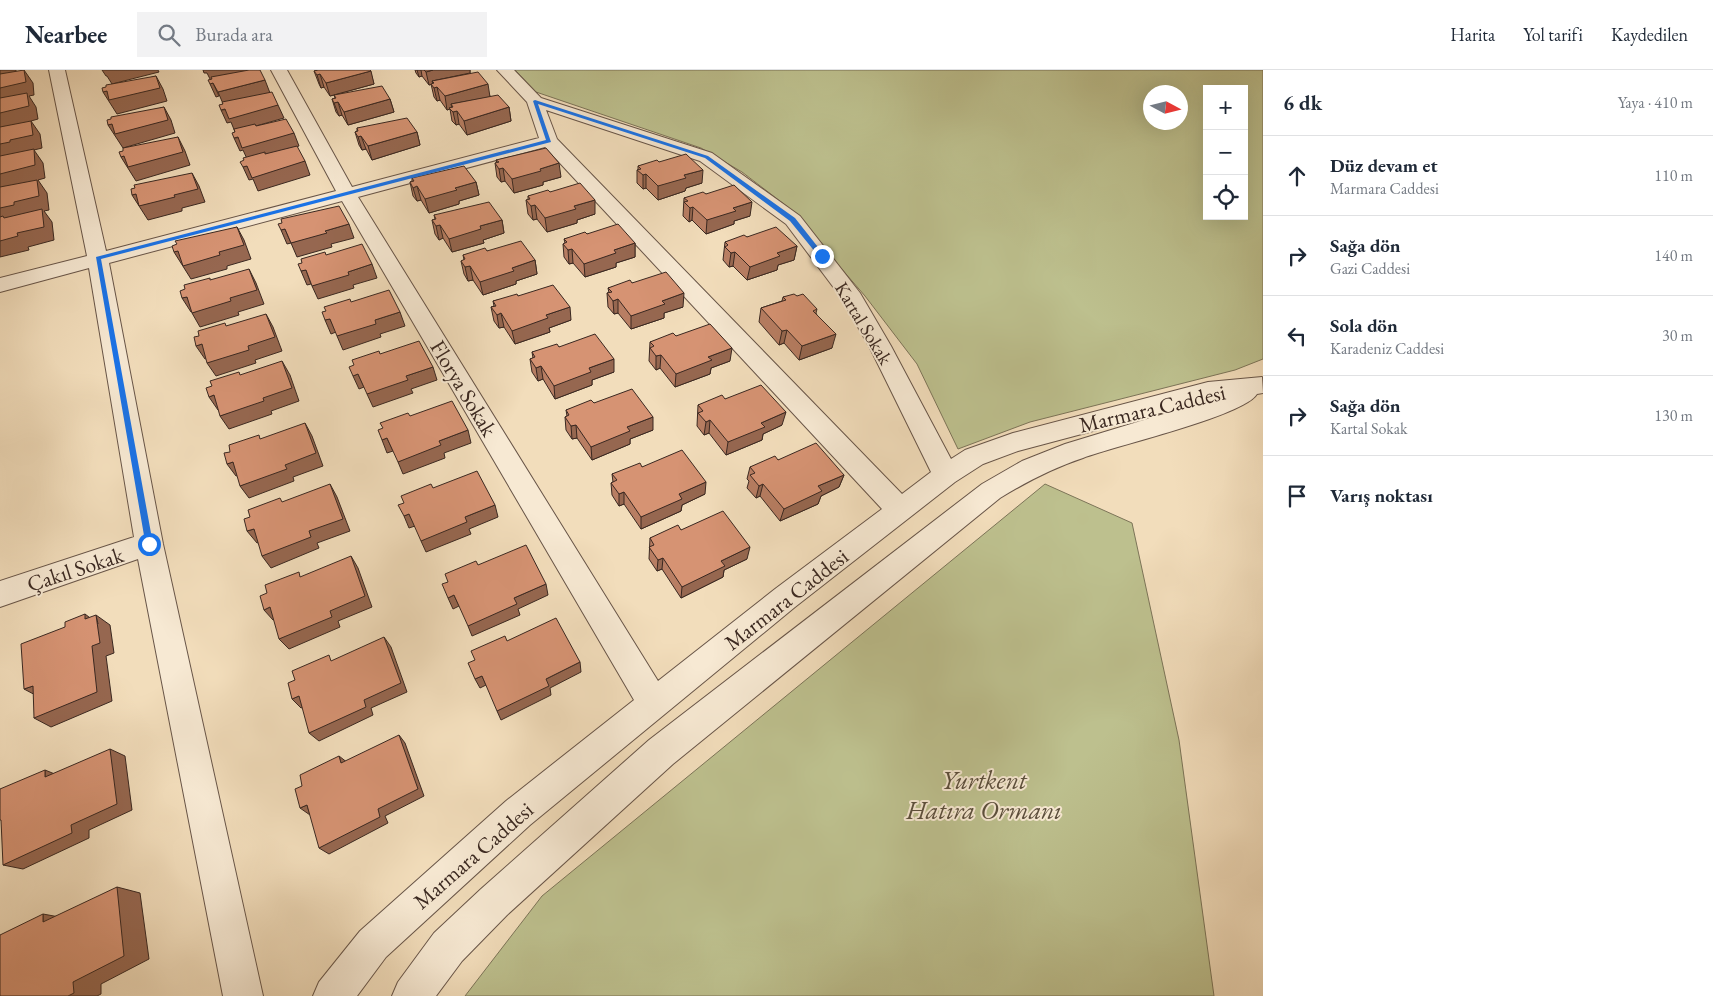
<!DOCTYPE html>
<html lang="tr">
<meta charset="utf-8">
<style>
:root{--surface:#fff;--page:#f2f2f3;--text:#1f2937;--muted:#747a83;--line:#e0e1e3}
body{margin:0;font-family:"EB Garamond",serif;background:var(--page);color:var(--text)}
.controls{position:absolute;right:15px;top:15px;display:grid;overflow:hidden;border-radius:0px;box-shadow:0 5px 20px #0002}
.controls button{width:45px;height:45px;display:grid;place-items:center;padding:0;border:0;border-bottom:1px solid var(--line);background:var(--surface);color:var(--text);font:25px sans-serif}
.compass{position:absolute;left:1143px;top:15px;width:45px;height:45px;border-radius:50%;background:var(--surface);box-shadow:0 5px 20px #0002;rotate:97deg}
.stop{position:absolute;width:15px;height:15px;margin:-11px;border:4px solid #1a73e8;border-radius:50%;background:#fff}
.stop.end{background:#1a73e8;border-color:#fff;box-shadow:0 1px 5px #0008}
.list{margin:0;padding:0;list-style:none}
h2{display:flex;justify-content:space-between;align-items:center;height:65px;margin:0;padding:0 20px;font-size:21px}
h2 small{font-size:16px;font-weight:400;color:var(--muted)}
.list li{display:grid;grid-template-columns:32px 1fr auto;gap:15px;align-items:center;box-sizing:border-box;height:80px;padding:0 20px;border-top:1px solid var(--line)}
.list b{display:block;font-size:19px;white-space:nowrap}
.list p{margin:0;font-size:16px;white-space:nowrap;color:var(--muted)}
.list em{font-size:16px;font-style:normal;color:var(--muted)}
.icon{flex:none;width:28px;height:28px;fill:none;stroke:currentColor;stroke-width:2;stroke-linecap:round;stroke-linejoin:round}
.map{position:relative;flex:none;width:1263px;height:926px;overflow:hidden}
header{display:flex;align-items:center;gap:30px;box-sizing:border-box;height:70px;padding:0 25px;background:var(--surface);border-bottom:1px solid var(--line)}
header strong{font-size:24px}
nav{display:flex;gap:28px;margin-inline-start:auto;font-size:18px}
.search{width:350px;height:45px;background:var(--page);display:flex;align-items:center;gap:12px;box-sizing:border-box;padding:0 18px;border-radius:0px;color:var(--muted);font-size:19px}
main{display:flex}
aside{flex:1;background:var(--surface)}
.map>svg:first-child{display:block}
.green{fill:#bdc08e;stroke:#7c7458;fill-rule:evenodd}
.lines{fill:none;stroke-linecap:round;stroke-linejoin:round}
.minor-casing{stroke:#685548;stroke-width:2}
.minor{fill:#f7e9d3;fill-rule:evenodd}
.wall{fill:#b87e63;stroke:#3a2821}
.shaded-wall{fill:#966750;stroke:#3a2821}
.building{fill:#d69373;stroke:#3a2821}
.route{fill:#1a73e8}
.labels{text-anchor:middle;stroke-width:4;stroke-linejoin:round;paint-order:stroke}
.far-street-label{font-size:19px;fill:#3a2821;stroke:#f7e9d3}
.street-label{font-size:22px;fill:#3a2821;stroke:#f7e9d3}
.near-park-label{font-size:26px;font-style:italic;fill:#5b4e3c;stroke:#f7e9d3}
</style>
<header>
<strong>Nearbee</strong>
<div class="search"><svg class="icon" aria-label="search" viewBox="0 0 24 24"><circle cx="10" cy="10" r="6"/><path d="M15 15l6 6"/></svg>Burada ara</div>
<nav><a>Harita</a><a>Yol tarifi</a><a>Kaydedilen</a></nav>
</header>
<main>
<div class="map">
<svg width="1263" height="926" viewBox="0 0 1263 926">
<rect width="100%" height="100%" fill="#f2ddbb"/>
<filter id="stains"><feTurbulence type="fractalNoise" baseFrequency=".004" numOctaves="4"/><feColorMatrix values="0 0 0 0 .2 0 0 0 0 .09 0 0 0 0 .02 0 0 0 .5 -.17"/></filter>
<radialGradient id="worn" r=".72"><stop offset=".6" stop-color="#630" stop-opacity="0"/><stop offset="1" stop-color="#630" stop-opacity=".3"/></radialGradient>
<!-- green -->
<path class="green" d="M515,0H1263V289L1235,300L1030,352L958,379L917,294L865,226L789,138L742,102L701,78L536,22ZM1207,19H1244V146H1207ZM1150,22H1180V52H1150Z
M1045,414L1132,453L1179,670L1214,926H465L542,826Z"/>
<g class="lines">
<defs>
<path id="minor" d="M49,0H65L106,181L336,121L271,0H287L352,117L539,68L527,32L497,0H514L541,28L712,83L800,146L860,223L891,276L951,389L965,380L1013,363L1208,312L1262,307L1263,323L1257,324C1244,346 1114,376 1083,388C1053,398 1026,412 1000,428L673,694L507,845L462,891L436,926H392L398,912L434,863L481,819L649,670L982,414L1022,391L1065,374L1213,329L1018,381L983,394L955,412L795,537L530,755L386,887L357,926H313L319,912L360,861L506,731L634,630L342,131L109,193L163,474L263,926H223L138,489L0,537V511L134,467L89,198L0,222V208L87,186ZM546,40L700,91L786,154L840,226L869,276L931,402L902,424L557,69ZM545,77L882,439L775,519L658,611L358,127Z"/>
</defs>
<!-- minor casing -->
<use href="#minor" class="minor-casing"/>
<!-- minor -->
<use href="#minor" class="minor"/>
</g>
<!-- wall -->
<path class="wall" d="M317,0H370L374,14L330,26L324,17L321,18L319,14L314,1Z
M415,0H470V3L490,26L509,37L511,51L467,65L459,54L456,55L452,51L450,39L447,40L440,30L437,31L434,27L431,14L429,15L422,6L419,7L416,3Z
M334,25L390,29L394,42L348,55L342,45L339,46L336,42L332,29L335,28Z
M357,58L417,62L420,75L372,90L366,79L362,80L359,75L355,62L357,61Z
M496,90L561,107L543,112V115L514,123L505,111L501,112L497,107L495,93H497Z
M659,92L702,113L686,118L685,121L658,130L646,118L643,119L637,113V100H638V96Z
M412,108L476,112L479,125L459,131V134L429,143L421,130L417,131L413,126L410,112L412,111Z
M550,122L595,144L577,150V153L547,162L537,149L533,150L528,144L526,130H528V126Z
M706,124L750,146L734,151V154L706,164L692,150L689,152L683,146L684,128Z
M434,145L502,150L504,163L483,170L484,173L452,182L443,168L439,170L435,164L432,150L435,149Z
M587,164L635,173V187L616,193V197L585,207L573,193L569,194L564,187L563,174L565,173L564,169Z
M747,167L797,176L794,190L778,195L777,200L747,210L733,196L729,197L723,190L725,172Z
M487,181L535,190L537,204L516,211V214L483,225L473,210L468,211L464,204L461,191L464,190L463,185Z
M632,213L683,237L664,243V248L631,259L618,243L614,244L608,237L607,223H609L608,218Z
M518,226L571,250L549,258L550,262L515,274L504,257L499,258L494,251L491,237L494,236L493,231Z
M797,226L817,239L816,243L832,278L799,290L784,273L779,275L759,252L761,238L782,231L783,227Z
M676,266L730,291L711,298L710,304L675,317L660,298L656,300L649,291L650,272Z
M559,277L614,302L592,310V315L555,329L543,309L538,311L532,302L530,289L533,288L532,282Z
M725,329L782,355L763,364L762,370L726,385L709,363L704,365L697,356L698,335Z
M594,333L653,360L630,369V374L592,390L577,368L572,369L566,360L565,347L567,346L566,340Z
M778,390L844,405L839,417L821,426L818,434L780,451L760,426L756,428L747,418L749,411L747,409L750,397Z
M642,397L705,424L682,435L681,441L641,459L624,434L619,436L612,425L611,413L613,412L612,404Z
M681,460L747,489L724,500L723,507L681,528L662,499L657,501L649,489L650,468Z"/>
<!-- shaded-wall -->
<path class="shaded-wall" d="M0,0H16V5L0,8Z
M24,0L33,13L34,25L29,26L36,37L38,49L31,51L40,64L42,78L34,80L43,93L45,108L38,110L47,123L49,140L44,141L52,152L54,170L28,177L29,180L0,187V18Z
M102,0H158L159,2L112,14L107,6H106Z
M203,0H254L211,11L207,3H204Z
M417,0H421L422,6L419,7Z
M433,0H470V3L432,11L433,14L429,15L426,2Z
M371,1L374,14L330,26L326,13Z
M320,4L324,17L321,18L317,5Z
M156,6L163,19L167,31L117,44L103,22Z
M265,10L270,23L224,36L218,22Z
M213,13L219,26L216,27L210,14Z
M488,14L490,27L451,34L452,38H449L450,39L447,40L445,26Z
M437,17L440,30L437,31L434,18Z
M390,29L394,42L348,55L344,42Z
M338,32L342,45L339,46L334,33Z
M278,35L284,48L235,62L231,52L227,53L221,40Z
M164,37L171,50L175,63L123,78L108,55Z
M509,37L511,51L467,65L464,51Z
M457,41L459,54L456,55L453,42Z
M417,62L420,75L372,90L368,76Z
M294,63L299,76L248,91L243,80L240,81L234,68Z
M361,66L366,79L362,80L358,67Z
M178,67L185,81L190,95L136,111L121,87Z
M305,91L310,105L258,121L253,109L249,110L243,97L247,96Z
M559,93L561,107L543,112V115L514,123L512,109L540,99Z
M503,98L505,111L501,112L499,99Z
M703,100L702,113L686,118L685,121L658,130V116L684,105Z
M192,103L199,116L205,132L182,138V141L148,150L132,125L136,124L174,125Z
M646,104V118L643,119V105Z
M476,112L479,125L459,131V134L429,143L425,129L455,118Z
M417,116L421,130L417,131L413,118Z
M595,130V144L577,150V153L547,162L545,148L574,136Z
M752,132L750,146L734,151V154L706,164L707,150L733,138Z
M535,135L537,149L533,150L531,136Z
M693,137L692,150L689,152L690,138Z
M502,150L504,163L483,170L484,173L452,182L449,169L480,156Z
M349,154L354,168L331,174L332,177L297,187L291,173L325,161Z
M440,155L443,168L439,170L436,156Z
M237,157L244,170L251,189L227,196V199L191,209L174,182Z
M285,159L291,173L287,174L281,160Z
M635,173V187L616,193V197L585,207L584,194L614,180Z
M797,176L794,190L778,195L777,200L747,210L750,197L777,183Z
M572,179L573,193L569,194L568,180Z
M735,182L733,196L729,197L731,183Z
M535,190L537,204L516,211V214L483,225L480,212L512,198Z
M372,194L377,208L353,215L354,218L318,229L312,216L348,202Z
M470,196L473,210L468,211L465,197Z
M249,199L256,213L264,234L238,242L239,245L200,257L192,243L230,228Z
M306,200L311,214L307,215L301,201Z
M684,223L683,237L664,243V248L631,259V246L662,231Z
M187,227L195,240L191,242L182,228Z
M618,229V243L614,244L613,231Z
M570,237L571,250L549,258L550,262L515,274L512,261L546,245Z
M400,242L405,256L380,264L381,267L343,280L337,266L375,250Z
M501,243L504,257L499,258L497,245Z
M266,244L273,257L282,281L255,290L256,293L216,306L207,293L248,276Z
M330,249L336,262L331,264L325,250Z
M787,260L784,273L779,275L782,261Z
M836,264L832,278L799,290L802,276Z
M202,274L210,288L205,289L196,276Z
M732,278L730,291L711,298L710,304L675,317L676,304L708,287Z
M661,285L660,298L656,300V286Z
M614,289V302L592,310V315L555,329L554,316L589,298Z
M282,291L290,305L299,331L271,341L272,344L229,359L220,346L263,328Z
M541,296L543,309L538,311L536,298Z
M433,297L437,310L411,319L413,323L373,337L367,324L406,306Z
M358,304L364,317L359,319L353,306Z
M214,325L223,338L218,340L209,327Z
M786,342L782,355L763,364L762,370L726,385L728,372L761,353Z
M653,347V360L630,369V374L592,390L591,377L627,357Z
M710,350L709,363L704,365L706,352Z
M305,353L312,366L323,396L293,407L294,411L249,428L240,416L285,395Z
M576,355L577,368L572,369L571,356Z
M468,360L471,373L444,383L445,388L403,404L398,392L439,371Z
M387,368L393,381L387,383L382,370Z
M233,392L242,404L236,406L227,394Z
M844,405L839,417L821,426L818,434L780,451L784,439L818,416Z
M706,412L705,424L682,435L681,441L641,459V447L679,424Z
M330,414L337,427L350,461L317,473L319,478L271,498L262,486L309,461Z
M763,414L760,426L756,428L759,416Z
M624,422V434L619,436V424Z
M495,435L498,447L469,459L471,464L426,482L421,471L465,447Z
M409,444L415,456L409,458L404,446Z
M254,459L263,471L257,473L247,461Z
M750,477L747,489L724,500L723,507L681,528L682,517L721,491Z
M351,486L358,498L372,537L338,551L340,557L289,579L279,569L330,541Z
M663,488L662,499L657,501L658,490Z
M546,514L548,525L518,539L520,545L472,566L468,556L514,528Z
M454,525L459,536L453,539L448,528Z
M270,537L280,548L273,550L264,540Z
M85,544L98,554L96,545L110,555L114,583L106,586L112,631L51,657L34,648Z
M384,567L391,577L407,622L371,638L373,645L319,671L309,663L364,630Z
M580,592L581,602L550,618L551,625L501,650L497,641L546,609Z
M482,606L486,615L480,618L475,609Z
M33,616L41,628L24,619Z
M299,626L308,635L301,638L292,629Z
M399,665L405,673L424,726L385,746L388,753L329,784L319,778L378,739Z
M110,679L125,686L132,740L89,760V768L23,799L3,795L71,755Z
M339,686L348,693H341Z
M45,700L62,707H45Z
M307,735L310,745L300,738Z
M117,817L140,823L149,889L101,914V924L97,926H68L73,912Z
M43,844L70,849L43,852Z"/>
<!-- building -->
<path class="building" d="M24,0L26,12L0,18V4Z
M249,0H260L265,10L218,22L213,13L210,14L208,10L212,9L211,7Z
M318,0H370L371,1L326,13L320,4L317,5L314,1Z
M424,0H433L426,2Z
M478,2L488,14L445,26L437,17L434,18L431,14L434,13L432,11Z
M156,6L160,18L109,30L107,21L103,22L102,18L106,17V15Z
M382,16L390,29L344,42L338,32L334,33L332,29L336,28L334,25Z
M272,22L278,35L229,49L225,39L221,40L219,35L223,34L222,32Z
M27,23L29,36L0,43V28Z
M498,25L509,37L464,51L457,41L453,42L449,38L453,37L451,34Z
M164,37L168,50L115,64L112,54L108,55L107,50L111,49V47Z
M407,48L417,62L368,76L361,66L358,67L355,62L358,61L357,58Z
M286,49L294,63L242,78L238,67L234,68L232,63L235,62L234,59L255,54L256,56Z
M31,51L33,65L10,70V72L0,74V57Z
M178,67L183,82L128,97L124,86L121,87L119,82L123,81V78Z
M297,76L305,91L252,108L247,96L243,97L240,92L244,90L243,88L265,82V84Z
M546,78L559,93L540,99L541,101L512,109L503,98L499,99L495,93L499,92L496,90Z
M34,79L35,95L0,104V86Z
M686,84L703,100L684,105L686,108L658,116L646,104L643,105L637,100L641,99L638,96L657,90L659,92Z
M464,96L476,112L455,118L457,120L425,129L417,116L413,118L410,112L414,111L412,108Z
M192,103L198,119L174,125L175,127L139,136L136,124L132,125L131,119L135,118L134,115Z
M37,110L39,126L14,132V135L0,138V117Z
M580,113L595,130L574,136L576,139L545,148L535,135L531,136L526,130L530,129L528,126L548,120L550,122Z
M734,115L752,132L733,138L736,141L707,150L693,137L690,138L684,132L688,131L684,128L703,122L706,124Z
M489,132L502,150L480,156L481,159L449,169L440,155L436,156L432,150L436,149L434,145Z
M339,136L349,154L325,161L327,163L291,173L285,159L281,160L278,154L282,153L281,149Z
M42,139L44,157L17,163L18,166L0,171V147L3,146L4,148Z
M618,154L635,173L614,180L616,183L584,194L572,179L568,180L563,174L567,172L564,169L585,162L587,164Z
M237,157L244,175L219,182L220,185L183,196L178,181L174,182L172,176L177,174L175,171Z
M776,157L797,176L777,183L780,186L750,197L735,182L731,183L725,177L728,175L725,172L744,165L747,167Z
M521,171L535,190L512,198L514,201L480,212L470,196L465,197L461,191L465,189L463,185L485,178L487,181Z
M362,174L372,194L348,202L349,205L312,216L306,200L301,201L298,194L302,193L301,189L325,182L326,185Z
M249,199L257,220L230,228L231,231L192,243L187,227L182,228L180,221L185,219L184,215L210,208V210Z
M666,202L684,223L662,231L665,234L631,246L618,229L613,231L607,223L612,222L608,218L630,210L632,213Z
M553,215L570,237L546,245L548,248L512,261L501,243L497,245L491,237L496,236L493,231L517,224L518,226Z
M389,220L400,242L375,250L376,254L337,266L330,249L325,250L322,242L326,241L324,237L350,229L351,232Z
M794,224L797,226L803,224L817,239L813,241L836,264L802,276L787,260L782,261L761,238L786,230L783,227Z
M266,244L275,267L248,276L249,280L207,293L202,274L196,276L194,267L199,266L198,261L225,253L226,256Z
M710,254L732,278L708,287L712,290L676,304L661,285L656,286L650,278L654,276L650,272L673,263L676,266Z
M595,264L614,289L589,298L591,302L554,316L541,296L536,298L530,289L535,287L532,282L557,274L559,277Z
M419,271L433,297L406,306L408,310L367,324L358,304L353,306L349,297L354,295L352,290L379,281L380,284Z
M282,291L292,318L263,328L264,331L220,346L214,325L209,327L206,318L212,316L210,311L239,302L240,305Z
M761,315L786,342L761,353L765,357L728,372L710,350L706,352L698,343L703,341L698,335L722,325L725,329Z
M632,319L653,347L627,357L630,361L591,377L576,355L571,356L565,347L569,345L566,340L591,330L594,333Z
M452,331L468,360L439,371L441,375L398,392L387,368L382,370L378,360L383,358L380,353L408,343L410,346Z
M305,353L316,383L285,395L287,399L240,416L233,392L227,394L224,383L230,382L229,375L259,365L260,369Z
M816,373L844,405L818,416L822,421L784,439L763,414L759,416L750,405L755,403L750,397L775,386L778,390Z
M682,380L706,412L679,424L682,429L641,447L624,422L619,424L611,413L617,410L612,404L640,393L642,397Z
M477,401L495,435L465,447L467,452L421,471L409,444L404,446L398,435L404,433L401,426L431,414L433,418Z
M330,414L343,449L309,461L311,467L262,486L254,459L247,461L244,449L250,447L248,440L280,428L282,432Z
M723,441L750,477L721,491L725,496L682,517L663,488L658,490L649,477L654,475L650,468L678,455L681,460Z
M526,475L546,514L514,528L517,534L468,556L454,525L448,528L442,514L448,512L445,504L476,491L478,495Z
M351,486L365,526L330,541L332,547L279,569L270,537L264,540L260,526L267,523L265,515L299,502L300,507Z
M85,544V549L96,545L100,573L92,576L97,622L34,648L33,616L24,619L21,574L65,557V552Z
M556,548L580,592L546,609L549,616L497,641L482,606L475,609L468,593L475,590L471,581L505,566L507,571Z
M384,567L401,613L364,630L366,637L309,663L299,626L292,629L288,613L295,610L292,601L329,585L331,591Z
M399,665L418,719L378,739L380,747L319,778L307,735L300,738L295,719L302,716L300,705L339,686L341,693Z
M110,679L117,734L71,755L72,763L3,795L1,750H0V719L45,700V707Z
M117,817L124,886L73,912L74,923L68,926H0V865L43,844V852Z"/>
<!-- route -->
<path class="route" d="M535,30L708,86L795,148L825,186L820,188L790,151L705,88L538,34L551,72L101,189L153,474L149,478L146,477L96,187L546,70L533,31Z"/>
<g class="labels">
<!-- far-street labels -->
<g class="far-street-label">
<text transform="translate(864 253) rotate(59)" y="7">Kartal Sokak</text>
</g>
<!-- street labels -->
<g class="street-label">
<text transform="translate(464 318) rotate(59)" y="8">Florya Sokak</text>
<text transform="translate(1152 338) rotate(-13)" y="8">Marmara Caddesi</text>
<text transform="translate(75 499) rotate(-18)" y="8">Çakıl Sokak</text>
<text transform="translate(786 529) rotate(-38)" y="8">Marmara Caddesi</text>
<text transform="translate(473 785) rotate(-41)" y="8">Marmara Caddesi</text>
</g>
<!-- near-park labels -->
<g class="near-park-label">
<text x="984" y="719">Yurtkent<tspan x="984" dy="30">Hatıra Ormanı</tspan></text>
</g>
</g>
<rect width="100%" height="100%" filter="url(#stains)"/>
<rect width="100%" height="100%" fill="url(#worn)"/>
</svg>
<div class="controls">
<button>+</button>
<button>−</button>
<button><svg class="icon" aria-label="locate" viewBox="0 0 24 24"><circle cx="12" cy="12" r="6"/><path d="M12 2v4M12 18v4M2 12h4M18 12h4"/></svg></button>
</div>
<svg class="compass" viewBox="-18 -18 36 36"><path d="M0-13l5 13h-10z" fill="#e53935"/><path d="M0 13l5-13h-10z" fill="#747a83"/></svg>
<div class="stop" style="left:149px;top:474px"></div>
<div class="stop end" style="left:822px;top:186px"></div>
</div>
<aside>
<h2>6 dk<small>Yaya · 410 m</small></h2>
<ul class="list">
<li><svg class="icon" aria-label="ahead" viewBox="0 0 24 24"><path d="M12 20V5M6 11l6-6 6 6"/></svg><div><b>Düz devam et</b><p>Marmara Caddesi</p></div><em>110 m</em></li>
<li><svg class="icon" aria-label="right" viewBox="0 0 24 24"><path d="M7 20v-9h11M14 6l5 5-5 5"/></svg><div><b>Sağa dön</b><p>Gazi Caddesi</p></div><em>140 m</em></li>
<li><svg class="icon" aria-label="left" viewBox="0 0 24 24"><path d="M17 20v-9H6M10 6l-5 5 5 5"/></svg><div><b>Sola dön</b><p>Karadeniz Caddesi</p></div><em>30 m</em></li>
<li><svg class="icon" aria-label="right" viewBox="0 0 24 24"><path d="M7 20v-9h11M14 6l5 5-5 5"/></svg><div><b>Sağa dön</b><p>Kartal Sokak</p></div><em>130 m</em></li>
<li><svg class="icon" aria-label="arrive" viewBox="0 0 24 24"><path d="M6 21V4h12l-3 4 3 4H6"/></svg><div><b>Varış noktası</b></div></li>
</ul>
</aside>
</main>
